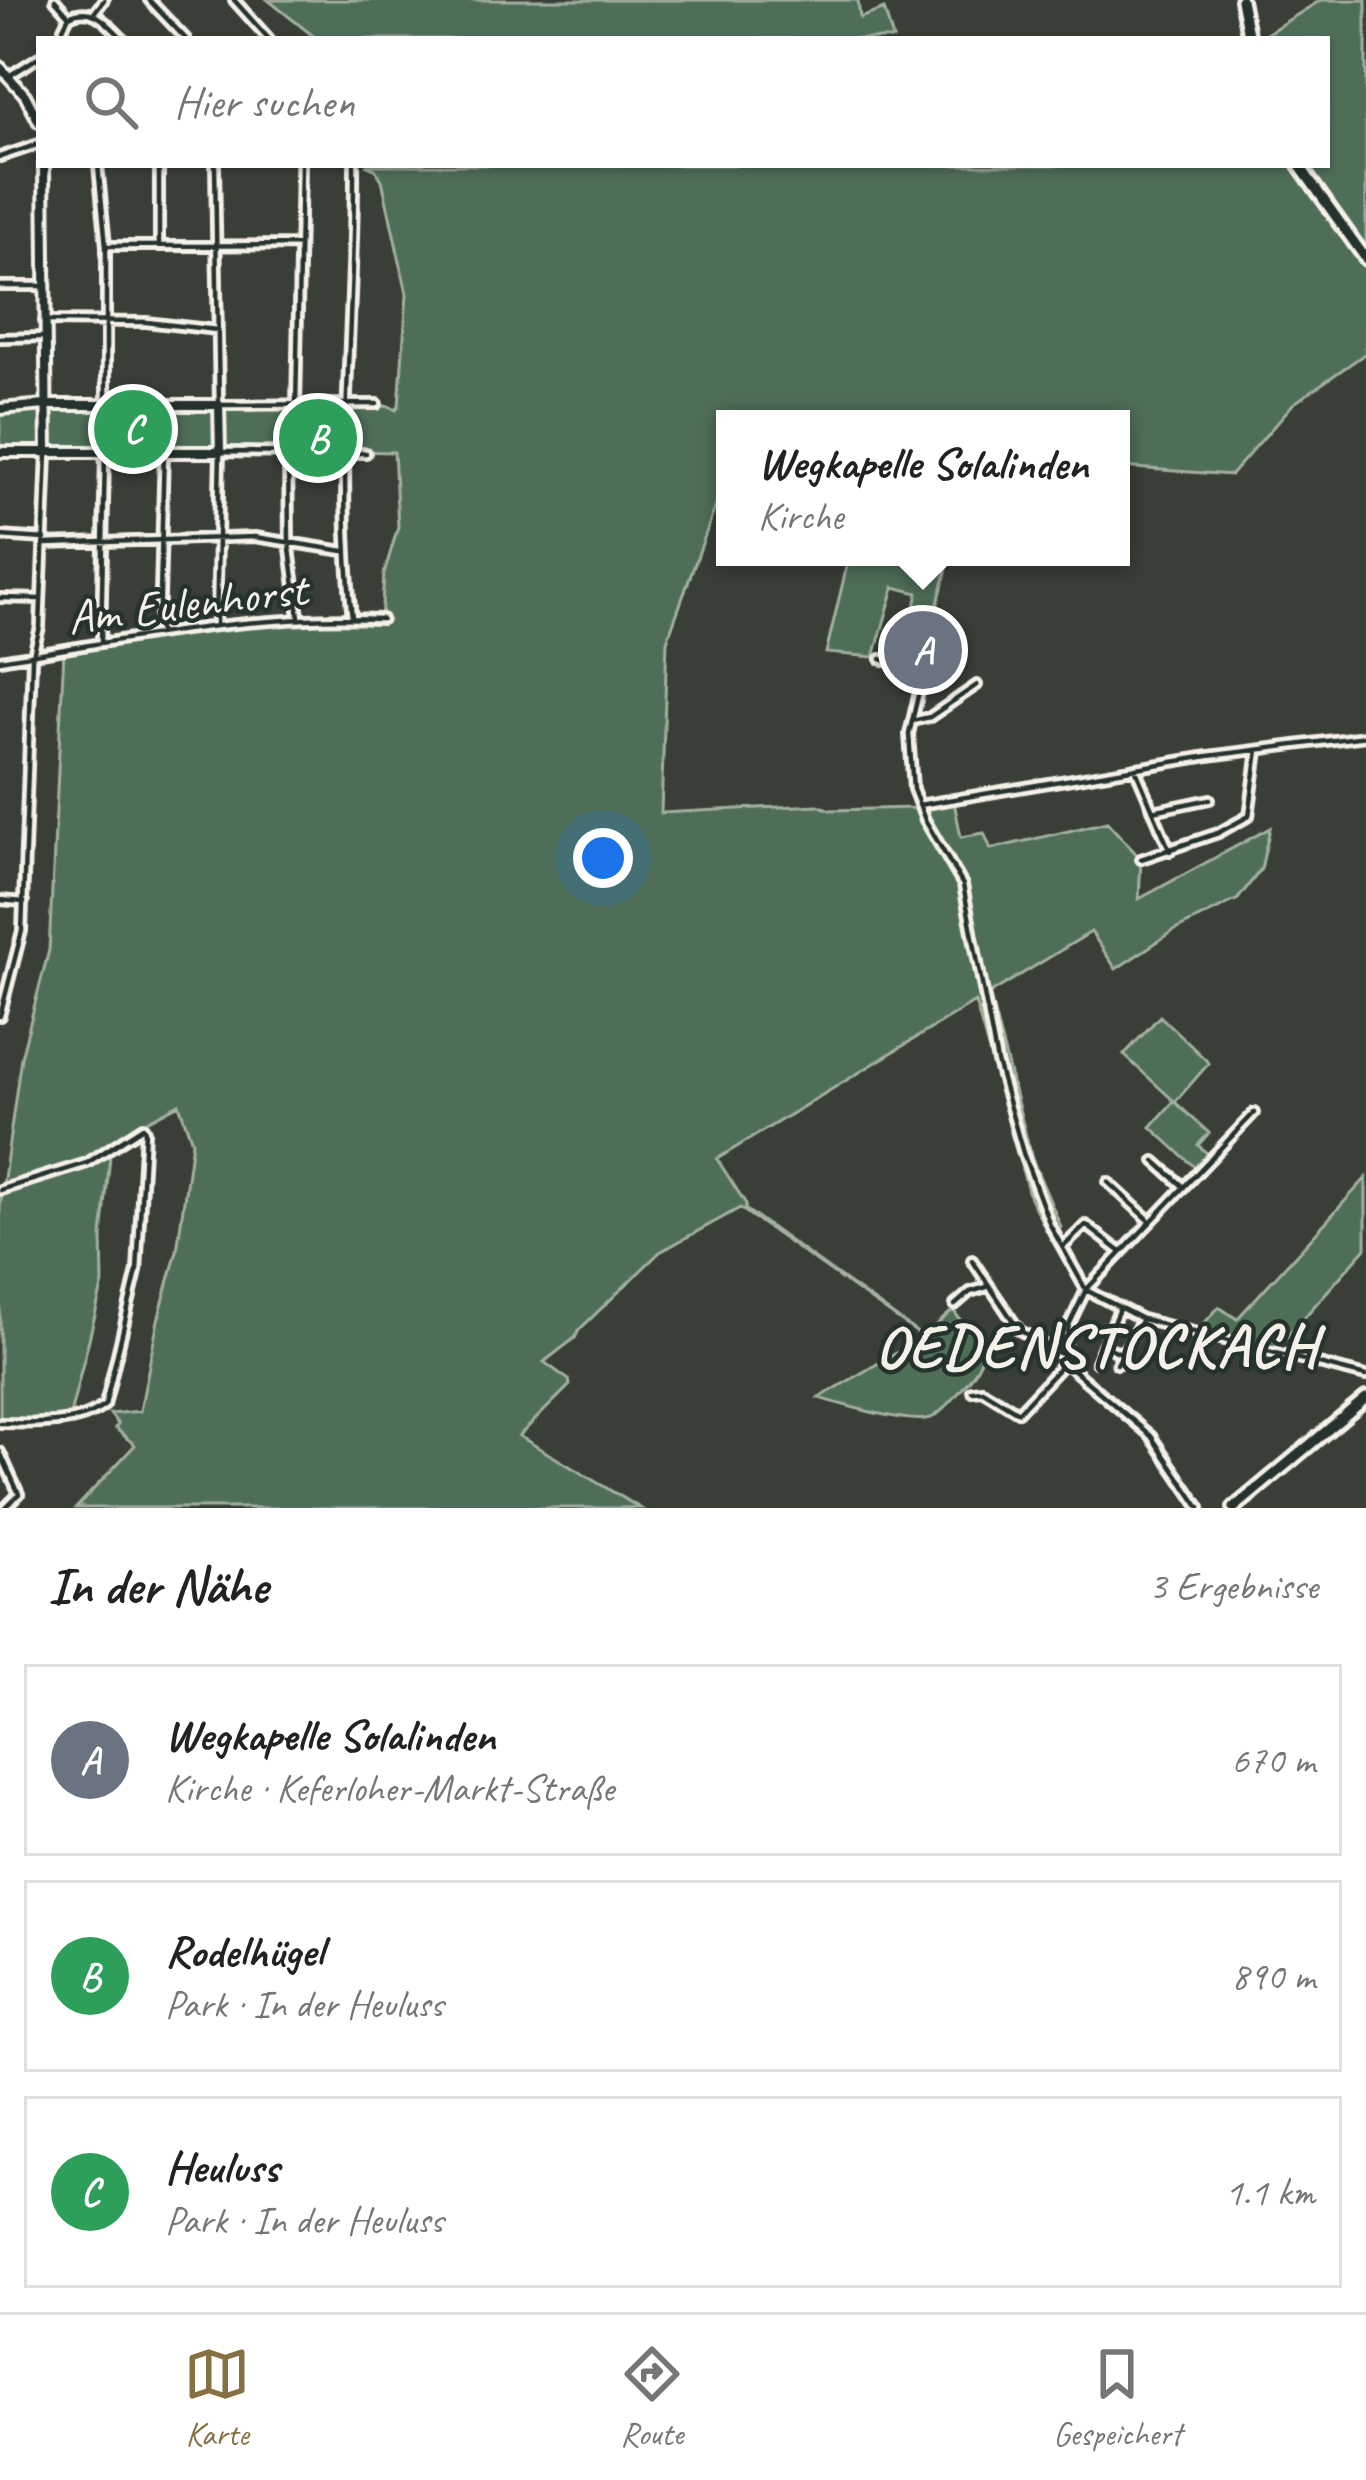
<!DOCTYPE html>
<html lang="de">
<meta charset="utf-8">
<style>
:root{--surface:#fff;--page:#f2f2f2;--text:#222;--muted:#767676;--line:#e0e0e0;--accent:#857141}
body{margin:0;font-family:Caveat,sans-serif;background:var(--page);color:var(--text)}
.you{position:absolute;left:603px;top:858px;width:42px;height:42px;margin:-30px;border:9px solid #fff;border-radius:50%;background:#1a73e8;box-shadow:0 0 0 18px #1a73e833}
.badge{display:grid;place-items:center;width:78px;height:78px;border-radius:50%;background:var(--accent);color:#fff;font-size:39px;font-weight:700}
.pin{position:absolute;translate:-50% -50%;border:6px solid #fff;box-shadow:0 3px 12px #0006}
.popup{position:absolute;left:716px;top:410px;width:414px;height:156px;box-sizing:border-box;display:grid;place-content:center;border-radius:0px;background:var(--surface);filter:drop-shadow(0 3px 9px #0005);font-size:39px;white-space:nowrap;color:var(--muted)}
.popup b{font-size:45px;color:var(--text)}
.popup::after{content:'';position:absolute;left:50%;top:100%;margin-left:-24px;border:24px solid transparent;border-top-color:var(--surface)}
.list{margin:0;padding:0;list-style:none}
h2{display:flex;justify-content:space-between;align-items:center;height:156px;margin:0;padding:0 48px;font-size:51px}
h2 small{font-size:39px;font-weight:400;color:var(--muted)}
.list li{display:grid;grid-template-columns:78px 1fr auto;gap:36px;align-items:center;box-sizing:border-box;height:192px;margin:0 24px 24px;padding:0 24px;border:3px solid var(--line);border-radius:0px}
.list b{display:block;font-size:45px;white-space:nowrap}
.list p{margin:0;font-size:39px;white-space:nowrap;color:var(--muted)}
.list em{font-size:39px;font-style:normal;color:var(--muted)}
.icon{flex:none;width:66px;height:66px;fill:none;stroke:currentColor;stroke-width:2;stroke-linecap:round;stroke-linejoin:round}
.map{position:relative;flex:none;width:1366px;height:1508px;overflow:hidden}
.search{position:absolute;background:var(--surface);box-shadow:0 3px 9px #0004;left:36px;right:36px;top:36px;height:132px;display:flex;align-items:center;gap:30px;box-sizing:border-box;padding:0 42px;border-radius:0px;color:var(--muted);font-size:45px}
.sheet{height:804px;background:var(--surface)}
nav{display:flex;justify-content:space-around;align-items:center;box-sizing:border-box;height:168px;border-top:3px solid var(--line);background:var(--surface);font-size:33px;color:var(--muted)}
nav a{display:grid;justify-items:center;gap:6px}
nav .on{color:var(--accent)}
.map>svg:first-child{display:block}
.green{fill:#4f6e58;stroke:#a2b0a0;stroke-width:3}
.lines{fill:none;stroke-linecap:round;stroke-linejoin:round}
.minor-casing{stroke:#f4f1e8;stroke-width:14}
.tertiary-casing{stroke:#f4f1e8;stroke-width:16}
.secondary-casing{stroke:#f4f1e8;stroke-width:18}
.minor{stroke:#26332d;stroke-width:4.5}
.tertiary{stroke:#26332d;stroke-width:8}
.secondary{stroke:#26332d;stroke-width:9}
.labels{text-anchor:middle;stroke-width:9;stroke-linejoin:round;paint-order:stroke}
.street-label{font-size:48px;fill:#f4f1e8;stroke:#26332d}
.district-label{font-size:60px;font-weight:bold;letter-spacing:3px;fill:#f4f1e8;stroke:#26332d}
</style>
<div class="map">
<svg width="1366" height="1508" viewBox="0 0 1366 1508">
<rect width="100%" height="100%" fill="#393f37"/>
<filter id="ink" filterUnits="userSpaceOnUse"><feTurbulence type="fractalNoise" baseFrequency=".00833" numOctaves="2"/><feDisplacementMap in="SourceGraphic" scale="24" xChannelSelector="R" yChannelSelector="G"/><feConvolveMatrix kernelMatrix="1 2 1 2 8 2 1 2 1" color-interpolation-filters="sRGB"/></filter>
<g filter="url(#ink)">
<!-- green -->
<path class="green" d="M268,0H858L860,18L884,9L893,39H317Z
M1321,0H1366V353L1293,404L1231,475L1121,467V419H725V480L667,641L661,813L818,805L830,810L916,808L954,802L961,837L984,833L991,849L1107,822L1141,859L1139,899L1270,828L1261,869L1238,899L1175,930L1116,969L1091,932L989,994L1032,1159L1061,1227L1057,1231L1031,1172L1003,1076L986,996L980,999C999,1078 1011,1167 1053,1235L1050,1237L1030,1198L975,1002L717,1159L746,1204L745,1209L919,1334L740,1208L660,1252L579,1330L575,1338L544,1362L569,1380L570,1385L519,1436L640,1508H76L135,1445L115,1428L118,1424L110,1414L140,1411L158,1320L177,1251L184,1200L192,1142L179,1104L130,1130L111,1146L102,1237L103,1283L70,1415L0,1421V1207L21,1057L49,950L64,650L219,625L381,620L384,574L398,527L394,452L349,451L351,407L389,406L396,410L399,406L407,294L382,180L375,169L365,165H1327V39H1258Z
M50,407L214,408L217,447L49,449Z
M226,407H342L344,450H224L222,409Z
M43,408L44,448L0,451V411Z
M849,557H950L930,634L910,628L918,593L894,587L874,657L826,653Z
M1160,1016L1209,1063L1175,1102L1209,1133L1198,1145L1211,1157L1198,1170L1151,1127L1174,1101L1124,1055Z
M1366,1178V1248L1275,1350L1207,1333L1206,1329L1197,1331L1219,1307L1237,1319Z
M953,1310L967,1329L984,1343C984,1358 976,1372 967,1383C958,1394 945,1410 933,1417C915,1427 840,1404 819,1398L923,1337Z"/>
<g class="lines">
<defs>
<path id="minor" d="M55,0L69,16
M149,0L186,39
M234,0L269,39
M94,13L104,0
M69,16C93,4 107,23 123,39
M64,39L63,28L69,16
M9,76L39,57
M0,157L39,144
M98,165L106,246V405
M215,165L219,405L377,404
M159,245V165
M106,246L298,245
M0,286H42
M44,321L146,322L217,330
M0,338L44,337
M296,406L301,165
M288,455L289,541L299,617
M0,536L45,539
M45,544L255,537L344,551
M0,598L41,599
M352,618C335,468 355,316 354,165
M216,624L220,452L366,453
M159,631L164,451
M101,641L105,455
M930,645L909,734L913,789L925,820L963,885L997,1062L1023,1153L1050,1225L1086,1290
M881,659L898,664L918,687
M0,660C128,639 251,613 382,619
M912,721L930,717L977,685
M1135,768L1170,851
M919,805L1208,756L1366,736
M1153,811L1210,799
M1141,859L1218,833L1249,816L1258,750
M0,900L24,902
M0,1016L22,931L32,659L40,627L47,453
M1155,1161L1184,1187
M1108,1182L1148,1219
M0,1190L87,1163L143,1127L145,1131L137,1271L105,1405C79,1426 32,1424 0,1423
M1063,1247L1086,1225L1121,1252
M972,1260L1019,1330L1064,1356
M1086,1290L1142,1319L1366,1376
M955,1305L970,1292L987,1287
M1103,1345L1123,1354
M1096,1362L1119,1309
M1117,1364L1142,1319
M972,1391L982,1390L1018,1412L1065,1362
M0,1452L19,1494L5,1508
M1200,1508L1151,1436L1072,1369L1064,1356L1069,1325L1086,1290L1254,1113"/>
<path id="tertiary" d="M0,67L25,95L39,122
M44,165L47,453
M0,409L45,405H219L220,452H0"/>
<path id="secondary" d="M1241,0L1249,39
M1299,165L1366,259
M1234,1508L1366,1398"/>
</defs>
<!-- minor casing -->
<use href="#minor" class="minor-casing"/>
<!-- tertiary casing -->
<use href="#tertiary" class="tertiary-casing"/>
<!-- secondary casing -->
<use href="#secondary" class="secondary-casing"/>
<!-- minor -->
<use href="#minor" class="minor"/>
<!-- tertiary -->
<use href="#tertiary" class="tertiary"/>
<!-- secondary -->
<use href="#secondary" class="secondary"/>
</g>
</g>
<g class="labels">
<!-- street labels -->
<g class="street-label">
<text transform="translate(187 602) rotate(-7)" y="17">Am Eulenhorst</text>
</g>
<!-- district labels -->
<g class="district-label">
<text x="1097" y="1366">OEDENSTOCKACH</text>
</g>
</g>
</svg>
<div class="you"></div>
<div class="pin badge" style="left:923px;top:650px;background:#6b7280">A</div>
<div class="popup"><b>Wegkapelle Solalinden</b>Kirche</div>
<div class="pin badge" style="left:318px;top:438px;background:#2e9e5b">B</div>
<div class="pin badge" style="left:133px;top:429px;background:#2e9e5b">C</div>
<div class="search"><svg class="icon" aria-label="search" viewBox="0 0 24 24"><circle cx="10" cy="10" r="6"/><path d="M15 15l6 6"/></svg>Hier suchen</div>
</div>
<section class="sheet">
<h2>In der Nähe<small>3 Ergebnisse</small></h2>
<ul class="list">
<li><span class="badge" style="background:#6b7280">A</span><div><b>Wegkapelle Solalinden</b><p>Kirche · Keferloher-Markt-Straße</p></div><em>670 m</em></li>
<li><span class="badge" style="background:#2e9e5b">B</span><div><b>Rodelhügel</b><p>Park · In der Heuluss</p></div><em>890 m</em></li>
<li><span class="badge" style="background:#2e9e5b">C</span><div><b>Heuluss</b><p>Park · In der Heuluss</p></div><em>1.1 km</em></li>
</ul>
</section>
<nav>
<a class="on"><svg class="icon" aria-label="map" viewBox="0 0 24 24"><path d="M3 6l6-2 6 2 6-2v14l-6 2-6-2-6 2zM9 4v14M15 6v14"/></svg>Karte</a>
<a><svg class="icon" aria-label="directions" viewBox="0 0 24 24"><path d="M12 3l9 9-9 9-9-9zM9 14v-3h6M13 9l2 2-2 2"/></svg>Route</a>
<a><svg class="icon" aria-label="saved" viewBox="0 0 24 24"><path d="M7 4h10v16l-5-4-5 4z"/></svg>Gespeichert</a>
</nav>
